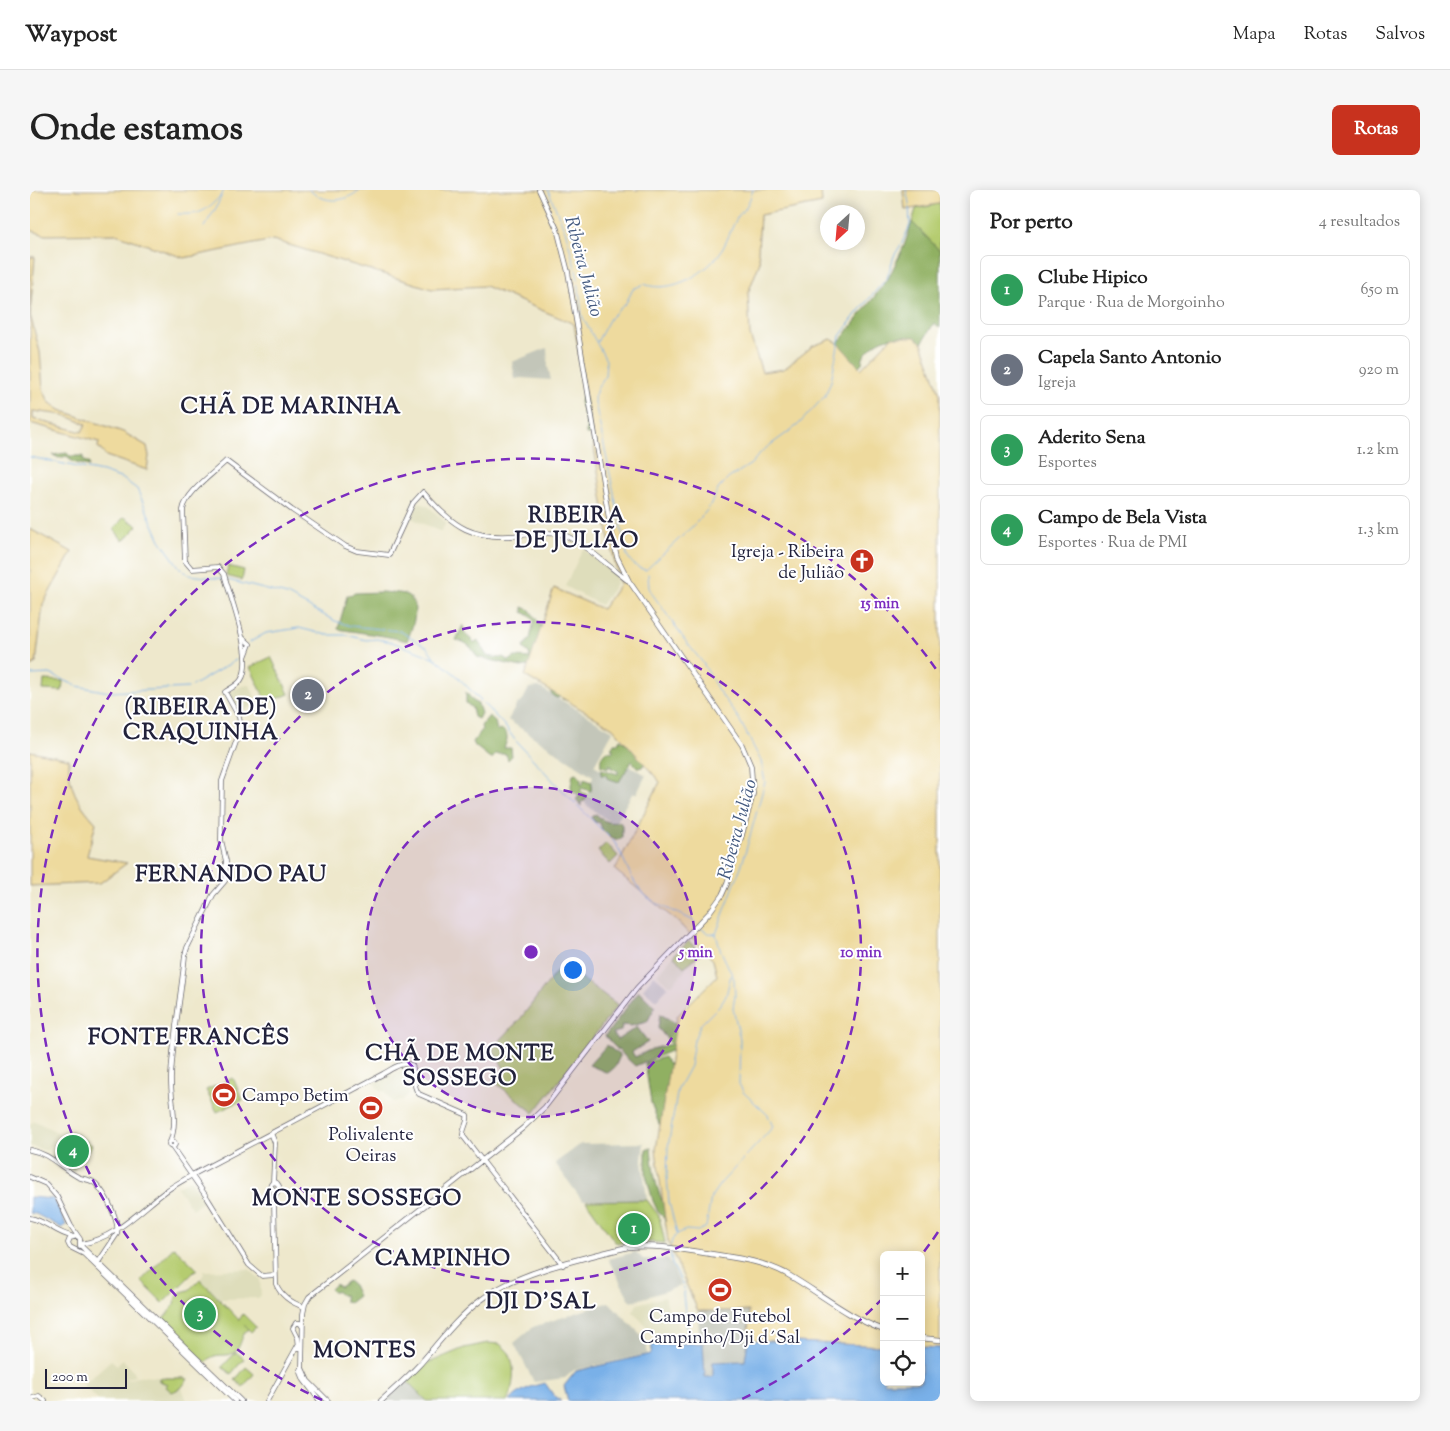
<!DOCTYPE html>
<html lang="pt">
<meta charset="utf-8">
<style>
:root{--surface:#fff;--page:#f6f6f6;--text:#222;--muted:#767676;--line:#e0e0e0;--accent:#c8321e}
body{margin:0;font-family:"Sorts Mill Goudy",serif;background:var(--page);color:var(--text)}
.controls{position:absolute;right:15px;bottom:15px;display:grid;overflow:hidden;border-radius:8px;box-shadow:0 2px 12px #0003}
.controls button{width:45px;height:45px;display:grid;place-items:center;padding:0;border:0;border-bottom:1px solid var(--line);background:var(--surface);color:var(--text);font:25px sans-serif}
.compass{position:absolute;left:790px;top:15px;width:45px;height:45px;border-radius:50%;background:var(--surface);box-shadow:0 2px 12px #0003;rotate:206deg}
.scale{position:absolute;left:15px;bottom:12px;width:82px;box-sizing:border-box;padding-left:5px;border:2px solid #22223b;border-top:0;font-size:14px;line-height:18px;white-space:nowrap;color:#22223b;-webkit-text-stroke:4px #fff;paint-order:stroke}
.you{position:absolute;left:542px;top:779px;width:18px;height:18px;margin:-12px;border:4px solid #fff;border-radius:50%;background:#1a73e8;box-shadow:0 0 0 8px #1a73e833}
.badge{display:grid;place-items:center;width:32px;height:32px;border-radius:50%;background:var(--accent);color:#fff;font-size:16px;font-weight:700}
.pin{position:absolute;translate:-50% -50%;border:2px solid #fff;box-shadow:0 1px 5px #0006}
.list{margin:0;padding:0;list-style:none}
h2{display:flex;justify-content:space-between;align-items:center;height:65px;margin:0;padding:0 20px;font-size:21px}
h2 small{font-size:16px;font-weight:400;color:var(--muted)}
.list li{display:grid;grid-template-columns:32px 1fr auto;gap:15px;align-items:center;box-sizing:border-box;height:70px;margin:0 10px 10px;padding:0 10px;border:1px solid var(--line);border-radius:8px}
.list b{display:block;font-size:19px;white-space:nowrap}
.list p{margin:0;font-size:16px;white-space:nowrap;color:var(--muted)}
.list em{font-size:16px;font-style:normal;color:var(--muted)}
.icon{flex:none;width:28px;height:28px;fill:none;stroke:currentColor;stroke-width:2;stroke-linecap:round;stroke-linejoin:round}
.map{position:relative;flex:none;width:910px;height:1211px;overflow:hidden;border-radius:8px}
header{display:flex;align-items:center;gap:30px;box-sizing:border-box;height:70px;padding:0 25px;background:var(--surface);border-bottom:1px solid var(--line)}
header strong{font-size:24px}
nav{display:flex;gap:28px;margin-inline-start:auto;font-size:18px}
.intro{display:flex;align-items:center;justify-content:space-between;box-sizing:border-box;height:120px;padding:0 30px}
h1{margin:0;font-size:35px}
.button{padding:12px 22px;border-radius:8px;background:var(--accent);color:#fff;font-size:18px;font-weight:700}
main{display:flex;gap:30px;padding:0 30px}
aside{flex:1;background:var(--surface);border-radius:8px;box-shadow:0 2px 12px #0003}
.map>svg:first-child{display:block}
.built{fill:#deddbb}
.industrial{fill:#c3c6b9}
.green{fill:#b5cc70;stroke:#6c7756}
.forest{fill:#90b062;stroke:#59694e}
.sand{fill:#eeda9e;stroke:#887e6c;fill-rule:evenodd}
.water{fill:#79b0e8;stroke:#4e6992}
.lines{fill:none;stroke-linecap:round;stroke-linejoin:round}
.stream{stroke:#79b0e8;stroke-width:1}
.secondary-casing{stroke:#69676e;stroke-width:5.5}
.primary-casing{stroke:#69676e;stroke-width:6}
.secondary{stroke:#fff;stroke-width:4}
.primary{stroke:#fff;stroke-width:4.5}
.ring{fill:none;stroke:#7b2cbf;stroke-width:2.5;stroke-dasharray:9 6}
.labels{text-anchor:middle;stroke-width:4;stroke-linejoin:round;paint-order:stroke}
.poi-label{font-size:18px;fill:#22223b;stroke:#fff}
.water-label{font-size:19px;font-style:italic;fill:#455b80;stroke:#fff}
.district-label{font-size:22px;font-weight:bold;letter-spacing:1px;fill:#22223b;stroke:#fff}
.centre{fill:#7b2cbf;stroke:#fff;stroke-width:2.5}
.ring-label{font-size:15px;text-anchor:middle;font-weight:bold;fill:#7b2cbf;stroke:#fff;stroke-width:4;stroke-linejoin:round;paint-order:stroke}
</style>
<header>
<strong>Waypost</strong>
<nav><a>Mapa</a><a>Rotas</a><a>Salvos</a></nav>
</header>
<div class="intro"><h1>Onde estamos</h1><a class="button">Rotas</a></div>
<main>
<div class="map">
<svg width="910" height="1211" viewBox="0 0 910 1211">
<rect width="100%" height="100%" fill="#fff"/>
<filter id="ink" filterUnits="userSpaceOnUse"><feTurbulence type="fractalNoise" baseFrequency=".02" numOctaves="2"/><feDisplacementMap in="SourceGraphic" scale="10" xChannelSelector="R" yChannelSelector="G"/><feConvolveMatrix kernelMatrix="1 2 1 2 8 2 1 2 1" color-interpolation-filters="sRGB"/></filter>
<filter id="wash" filterUnits="userSpaceOnUse"><feTurbulence type="fractalNoise" baseFrequency=".0096" numOctaves="4" result="noise"/><feDisplacementMap in="SourceGraphic" scale="20" xChannelSelector="R" yChannelSelector="G"/><feGaussianBlur stdDeviation="1.12" result="paint"/><feColorMatrix in="noise" values="0 0 0 0 0 0 0 0 0 0 0 0 0 0 0 0 0 1.4 0 .05"/><feComposite in="paint" operator="in"/></filter>
<g filter="url(#wash)">
<rect width="100%" height="100%" fill="#eee8cc"/>
<!-- built -->
<path class="built" d="M389,312L399,317L416,333L411,342L381,328Z
M553,359L586,386V393L582,400L571,415L535,396Z
M220,495L228,514L207,523L197,504L212,496Z
M643,766L656,779L642,795H639L627,784Z
M377,877L379,878L381,896L379,904L372,911L362,912L354,901L351,902L344,893Z
M5,931L29,943L17,961L0,956V934Z
M159,990H161L175,1011L162,1019L147,997Z
M219,1079L230,1089L231,1105L228,1108L190,1109L170,1089L174,1084L173,1081Z
M634,1107L641,1124L645,1122L647,1126L645,1128L650,1140L625,1146L603,1122L607,1114Z
M81,1170L87,1175L93,1170L104,1181L105,1186L98,1188L97,1190L110,1186L158,1189L152,1198L157,1211H70L53,1195Z"/>
<!-- industrial -->
<path class="industrial" d="M517,158L518,177L521,190L491,188L485,189L482,172Z
M509,497L583,541L564,575L588,589L597,574L616,585L607,603L602,604L584,635L555,614L563,586L478,530L487,514L492,512L499,498Z
M624,785L638,797L626,810L613,799Z
M614,953L612,970L617,1010H552L525,973L551,954Z
M606,1062L613,1069H639L651,1096L601,1112L578,1069Z
M579,1112L617,1151V1164L544,1180L535,1188L504,1192L484,1153L503,1137Z
M668,1121H719L718,1150L715,1171L683,1172V1187H675L673,1153L669,1142Z
M376,1190L397,1211H354Z"/>
<!-- green -->
<path class="green" d="M910,13V61L882,32L886,19L908,14Z
M94,327L108,336L93,351L84,339Z
M198,376L214,380L212,390L196,386Z
M241,467L259,504L237,513L220,477Z
M14,490L33,491L32,501L13,500Z
M576,653L588,666L580,674L568,661Z
M659,751L671,764L654,777L643,766Z
M532,774L588,815L504,923L466,893L475,880L462,859L491,828Z
M203,888L213,910L187,922L176,900Z
M41,941L62,955L43,980L23,966Z
M617,1010L629,1026L635,1053L603,1051L589,1053L585,1052L556,1011Z
M144,1057L167,1079L133,1113L111,1091Z
M170,1089L209,1130L213,1124L226,1137L221,1142L214,1135L218,1139C211,1145 212,1154 206,1161C198,1168 190,1163 182,1167C179,1168 178,1171 176,1173L131,1131L143,1117L145,1110L151,1102L159,1100Z
M458,1153L470,1154C473,1157 477,1160 479,1163C486,1177 484,1198 477,1211H397L376,1190L391,1176L434,1158Z
M206,1162L214,1169L201,1184L192,1177Z
M216,1177L224,1184L213,1197L205,1190Z
M129,1188H154L158,1189L151,1198L142,1202L135,1196L137,1194L129,1191Z"/>
<!-- forest -->
<path class="forest" d="M882,32L910,61V138L904,133L892,153L885,147C866,147 853,145 840,159C835,164 833,166 832,173L774,231L805,156L814,146L858,89L874,56Z
M552,206H555C558,218 557,230 562,242L560,244H556V232L550,212Z
M37,263L40,266H53V270L59,273V276L42,272L37,266L29,268L23,265Z
M352,402C359,403 371,402 377,405C392,415 382,438 377,451C354,445 331,443 308,439L317,406L325,403Z
M493,417L500,420L511,436L544,512L532,509L533,505L527,508L523,506L517,496L498,481V476L491,477L447,467C442,458 438,452 426,450L433,435L435,444L445,453L448,451L457,466L470,468L473,467L479,471L485,467L500,468L499,463L493,458L500,449L504,431L500,426L493,422Z
M436,502L444,512L448,514L451,523L448,529L444,527L442,518L436,513Z
M459,526L465,531L467,541L471,539C480,545 477,550 474,558H481L482,566L478,570L476,564H465L463,568H460L445,556L443,552L452,540L451,536Z
M590,549L617,570L612,577L608,578L602,571L589,592L577,588L576,585H571L572,579L588,584V581L581,578V575H578L579,578L571,576C570,569 571,566 576,561L583,562V559H581L584,553H588Z
M546,583L551,589V595L553,594L554,589L562,592L561,601L551,598V602L557,604L555,611L551,612V616L546,609L548,607L552,606L542,601L541,596L543,584Z
M566,624C573,631 580,635 589,631L592,635V648L588,650L580,647L572,640L570,633L565,632L561,627Z
M609,801L625,817L617,832L601,836L592,835L591,841L583,843L587,850L607,837L618,852L602,862L605,867L622,859L641,854L628,838L630,824L647,834L645,859L605,876L584,856L575,846Z
M577,855L590,866L585,877L578,883L559,875Z
M634,867L644,883L639,939L629,934L621,913L615,873Z
M621,958C624,987 626,1002 641,1028L637,1039L634,1028L628,1022L623,1011L616,985V959Z
M318,1091L323,1095L328,1106L319,1113L315,1112V1106L311,1105L306,1101H302L300,1099L305,1094L310,1097Z"/>
<!-- sand -->
<path class="sand" d="M0,0H791L792,13L730,25L728,62L730,72L718,103L720,145L732,182L754,179L783,156L801,149L808,153L831,179L862,147H885L892,153L910,204V1158L891,1157V1065H854V1156L718,1150L719,1121H668L638,1052L626,960L647,826L687,786L683,770L649,733L585,680L630,592L583,538L495,486L524,398L572,419L590,394L579,349L544,134L455,96L402,99L243,50L154,68L86,44L15,45L0,40Z
M873,0H910V13L908,14L875,20Z
M0,67H5L0,125L10,162L13,199L19,212L30,220L93,242L117,256L119,266L117,280L76,266L68,257L69,252L0,233ZM3,221L34,225L56,234L52,242L3,229Z
M0,339L42,362L13,414L6,473L0,476Z
M0,561L39,569C38,597 47,612 66,633L57,666L97,673L70,693L0,696Z"/>
<!-- water -->
<path class="water" d="M0,1007L24,1009L36,1035L32,1038L6,1024L0,1023Z
M718,1150L854,1156V1192H891V1157L910,1158V1211H538L534,1196L546,1181L621,1164L622,1155L673,1153L675,1187H683V1172L715,1171Z
M515,1193L524,1206L531,1211H480C489,1200 502,1196 515,1193Z"/>
<g class="lines">
<!-- stream -->
<path class="stream" d="M279,0C296,14 313,13 330,0
M518,0L536,43L548,89L552,126L576,170L575,186L567,199L564,208L597,365C601,373 606,378 616,380L666,333L678,319L689,298L699,288L721,274L732,261L768,235L795,206L801,191L810,146L827,123L857,88L864,66L872,53L880,35L879,13L876,0
M148,24C171,25 174,22 191,6
M174,37L186,18L194,0
M567,152L580,128L596,113L603,99L614,94C641,105 680,82 693,58C698,49 701,39 706,30C708,25 712,22 715,18C719,13 721,6 723,0
M0,267L72,282L93,289L107,299L130,350L150,378L159,385L194,389
M618,384L619,398L623,405L657,453L673,473L688,500L709,529L731,571L735,592L713,671L686,744L690,759L704,789L705,806L703,818L710,849L709,894L714,903L738,925L743,937L690,994L681,1007L676,1037L668,1041L656,1040L647,1044L642,1050L641,1055
M198,390L257,405L305,431L321,436L370,441L397,457L404,467
M220,452L236,443L269,438L297,445H317L336,450L347,449L362,452L405,468L426,485L474,535L485,550L528,596L585,653C594,667 598,683 607,696C619,714 645,721 664,731L666,733
M0,485L20,484L47,496L79,502L158,498
M162,496L206,470
M669,737L678,743L686,744
M647,1044L639,1012L637,987L638,957L648,898L660,876L664,850L670,835L688,817L696,806L701,785
M640,1061L642,1074L654,1097L653,1105L659,1153"/>
</g>
</g>
<g filter="url(#ink)">
<g class="lines">
<defs>
<path id="secondary" d="M212,447L220,454L215,467
M241,943L245,953L243,992L240,996L244,1000V1011L246,1094C251,1106 262,1113 274,1117
M139 954a3 3 0 1 1 6 0a3 3 0 1 1-6 0Z
M140,952C149,931 140,909 141,887C143,846 151,806 155,765L157,758L183,705L195,691L196,683V671L191,650L192,591L211,538L209,527L195,502C201,498 208,495 211,490C225,469 200,407 194,384L188,377L162,379L155,371L153,320C156,302 183,284 196,271L262,320L315,356L327,361L359,365L383,313L393,302C425,338 442,351 492,345C506,344 520,341 534,345C551,351 581,378 597,390
M142,957L178,1009L219,1075L232,1086L244,1085
M0,960C19,963 31,978 48,987C54,990 61,989 66,994C75,1003 90,1031 87,1044L67,1074
M0,987L16,994L27,1007L41,1036L50,1049V1056
M243,992L247,993L249,996L246,1005
M0,1028C15,1030 26,1043 41,1046
M47,1046L40,1048L38,1053L40,1057L54,1064L205,1211
M51,1054C86,1048 108,1022 136,1001C144,995 154,990 162,985L353,884C362,879 372,871 382,875C386,885 382,897 389,904L437,925C439,933 432,938 433,946L533,1075
M50,1055L211,1211
M269,1158L268,1148L263,1138L266,1133H270L272,1136
M270,1180L274,1190L290,1211
M0,1209L9,1206L15,1211
M237,1211L268,1155
M298,1211L278,1191L272,1178L273,1124L275,1114L279,1107L493,938L515,917L607,798L679,723L692,705L697,694L712,645L723,604L721,576L712,555L599,391L587,367L580,335L538,82L527,39L509,0"/>
<path id="primary" d="M891,1148L910,1150
M351,1211C364,1199 378,1187 390,1174C409,1152 427,1128 451,1110C487,1082 553,1068 598,1057C626,1054 653,1060 681,1064C706,1068 732,1071 755,1083C789,1102 817,1127 854,1140"/>
</defs>
<!-- secondary casing -->
<use href="#secondary" class="secondary-casing"/>
<!-- primary casing -->
<use href="#primary" class="primary-casing"/>
<!-- secondary -->
<use href="#secondary" class="secondary"/>
<!-- primary -->
<use href="#primary" class="primary"/>
</g>
</g>
<!-- distance rings -->
<circle cx="501" cy="762" r="165" fill="#7b2cbf" fill-opacity=".12"/>
<g class="ring">
<circle cx="501" cy="762" r="165"/>
<circle cx="501" cy="762" r="330"/>
<path d="M908 1042A494 494 0 0 1 893 1063M853 1108A494 494 0 0 1 710 1210M292 1210A494 494 0 1 1 908 482"/>
</g>
<!-- icons -->
<defs>
<symbol id="church-disc" viewBox="-11 -11 22 22"><circle r="9.5" fill="#c8321e" stroke="#fff"/><path d="M-1.2-6h2.4v3.5h3.3v2.4h-3.3V6h-2.4V-.1h-3.3v-2.4h3.3Z" fill="#fff"/></symbol>
<symbol id="stadium-disc" viewBox="-11 -11 22 22"><circle r="9.5" fill="#c8321e" stroke="#fff"/><path d="M0-5a6.5 5 0 1 0 0 10a6.5 5 0 1 0 0-10ZM-3.5-1.8h7v3.6h-7Z" fill="#fff"/></symbol>
</defs>
<g fill-rule="evenodd">
<use href="#church-disc" x="818" y="357" width="28" height="28"/>
<use href="#stadium-disc" x="180" y="891" width="28" height="28"/>
<use href="#stadium-disc" x="327" y="904" width="28" height="28"/>
<use href="#stadium-disc" x="676" y="1086" width="28" height="28"/>
</g>
<g class="labels">
<!-- poi labels -->
<g class="poi-label">
<text x="814" y="367" text-anchor="end">Igreja - Ribeira<tspan x="814" dy="21">de Julião</tspan></text>
<text x="212" y="911" text-anchor="start">Campo Betim</text>
<text x="341" y="950">Polivalente<tspan x="341" dy="21">Oeiras</tspan></text>
<text x="690" y="1132">Campo de Futebol<tspan x="690" dy="21">Campinho/Dji d´Sal</tspan></text>
</g>
<!-- water labels -->
<g class="water-label">
<text transform="translate(555 76) rotate(75)" y="7">Ribeira Julião</text>
<text transform="translate(706 639) rotate(-75)" y="7">Ribeira Julião</text>
</g>
<!-- district labels -->
<g class="district-label">
<text x="261" y="223">CHÃ DE MARINHA</text>
<text x="547" y="332">RIBEIRA<tspan x="547" dy="25">DE JULIÃO</tspan></text>
<text x="171" y="524">(RIBEIRA DE)<tspan x="171" dy="25">CRAQUINHA</tspan></text>
<text x="201" y="691">FERNANDO PAU</text>
<text x="159" y="854">FONTE FRANCÊS</text>
<text x="430" y="870">CHÃ DE MONTE<tspan x="430" dy="25">SOSSEGO</tspan></text>
<text x="327" y="1015">MONTE SOSSEGO</text>
<text x="413" y="1075">CAMPINHO</text>
<text x="511" y="1118">DJI D'SAL</text>
<text x="335" y="1167">MONTES</text>
</g>
</g>
<circle cx="501" cy="762" r="8" class="centre"/>
<g class="ring-label">
<text x="850" y="418">15 min</text>
<text x="666" y="767">5 min</text>
<text x="831" y="767">10 min</text>
</g>
</svg>
<div class="controls">
<button>+</button>
<button>−</button>
<button><svg class="icon" aria-label="locate" viewBox="0 0 24 24"><circle cx="12" cy="12" r="6"/><path d="M12 2v4M12 18v4M2 12h4M18 12h4"/></svg></button>
</div>
<svg class="compass" viewBox="-18 -18 36 36"><path d="M0-13l5 13h-10z" fill="#e53935"/><path d="M0 13l5-13h-10z" fill="#767676"/></svg>
<div class="scale">200 m</div>
<div class="you"></div>
<div class="pin badge" style="left:604px;top:1039px;background:#2e9e5b">1</div>
<div class="pin badge" style="left:278px;top:505px;background:#6b7280">2</div>
<div class="pin badge" style="left:170px;top:1124px;background:#2e9e5b">3</div>
<div class="pin badge" style="left:43px;top:961px;background:#2e9e5b">4</div>
</div>
<aside>
<h2>Por perto<small>4 resultados</small></h2>
<ul class="list">
<li><span class="badge" style="background:#2e9e5b">1</span><div><b>Clube Hipico</b><p>Parque · Rua de Morgoinho</p></div><em>650 m</em></li>
<li><span class="badge" style="background:#6b7280">2</span><div><b>Capela Santo Antonio</b><p>Igreja</p></div><em>920 m</em></li>
<li><span class="badge" style="background:#2e9e5b">3</span><div><b>Aderito Sena</b><p>Esportes</p></div><em>1.2 km</em></li>
<li><span class="badge" style="background:#2e9e5b">4</span><div><b>Campo de Bela Vista</b><p>Esportes · Rua de PMI</p></div><em>1.3 km</em></li>
</ul>
</aside>
</main>
